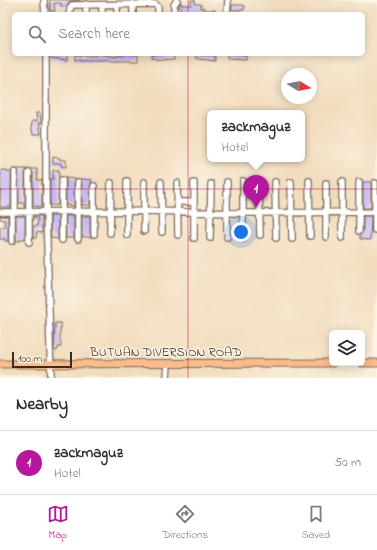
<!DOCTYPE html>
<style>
:root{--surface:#fff;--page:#f7f7f7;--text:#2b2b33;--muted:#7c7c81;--line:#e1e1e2;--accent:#b5179e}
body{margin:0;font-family:"Indie Flower",sans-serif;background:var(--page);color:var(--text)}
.controls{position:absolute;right:12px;bottom:12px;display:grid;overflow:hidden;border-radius:6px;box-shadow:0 2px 10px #0003}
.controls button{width:36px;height:36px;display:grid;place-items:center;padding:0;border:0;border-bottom:1px solid var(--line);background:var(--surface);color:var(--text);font:20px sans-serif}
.compass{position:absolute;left:281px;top:68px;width:36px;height:36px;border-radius:50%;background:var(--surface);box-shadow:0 2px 10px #0003;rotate:100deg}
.scale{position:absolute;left:12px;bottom:10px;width:60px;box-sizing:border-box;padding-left:4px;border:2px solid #3b2a1e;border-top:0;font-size:11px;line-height:14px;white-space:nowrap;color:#3b2a1e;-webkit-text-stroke:3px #fcf5e5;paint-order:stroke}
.you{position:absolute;left:241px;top:232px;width:14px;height:14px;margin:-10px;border:3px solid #fff;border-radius:50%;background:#1a73e8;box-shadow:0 0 0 6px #1a73e833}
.badge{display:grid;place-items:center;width:26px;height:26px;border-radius:50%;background:var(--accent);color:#fff;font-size:13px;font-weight:700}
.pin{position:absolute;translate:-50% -33px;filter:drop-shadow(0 1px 2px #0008)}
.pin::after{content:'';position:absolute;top:21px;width:14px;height:12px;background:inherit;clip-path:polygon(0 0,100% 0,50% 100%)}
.popup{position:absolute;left:207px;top:110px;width:98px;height:52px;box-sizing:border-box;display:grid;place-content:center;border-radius:6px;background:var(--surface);filter:drop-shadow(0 1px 3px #0005);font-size:13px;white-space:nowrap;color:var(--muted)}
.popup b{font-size:15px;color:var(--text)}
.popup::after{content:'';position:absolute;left:50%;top:100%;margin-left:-8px;border:8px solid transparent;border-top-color:var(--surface)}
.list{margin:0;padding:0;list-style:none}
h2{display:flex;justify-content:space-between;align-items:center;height:52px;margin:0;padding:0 16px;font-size:17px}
h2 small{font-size:13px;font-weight:400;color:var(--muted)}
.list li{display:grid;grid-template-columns:26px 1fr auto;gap:12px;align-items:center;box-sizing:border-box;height:64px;padding:0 16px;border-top:1px solid var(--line)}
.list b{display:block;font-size:15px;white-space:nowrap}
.list p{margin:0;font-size:13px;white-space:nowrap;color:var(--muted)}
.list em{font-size:13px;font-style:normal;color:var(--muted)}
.icon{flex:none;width:22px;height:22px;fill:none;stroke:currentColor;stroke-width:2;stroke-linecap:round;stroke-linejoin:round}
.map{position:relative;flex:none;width:377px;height:378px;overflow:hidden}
.search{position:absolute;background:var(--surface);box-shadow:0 2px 10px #0003;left:12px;right:12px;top:12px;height:44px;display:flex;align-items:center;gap:10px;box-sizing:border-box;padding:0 14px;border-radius:6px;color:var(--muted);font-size:15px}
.sheet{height:116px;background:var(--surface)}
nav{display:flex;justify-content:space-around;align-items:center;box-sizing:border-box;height:56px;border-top:1px solid var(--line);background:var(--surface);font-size:11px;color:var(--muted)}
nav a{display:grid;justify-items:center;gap:2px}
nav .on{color:var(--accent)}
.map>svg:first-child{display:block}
.building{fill:#c7b5fc}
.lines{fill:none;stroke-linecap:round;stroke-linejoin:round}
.minor-casing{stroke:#7b6856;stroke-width:8}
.major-casing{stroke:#7b6856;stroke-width:9}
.minor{stroke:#fff;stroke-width:5.5}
.major{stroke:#fabc8b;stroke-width:7}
.grid{fill:none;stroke:#c2185b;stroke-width:1;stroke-opacity:0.55}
.labels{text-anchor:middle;stroke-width:3;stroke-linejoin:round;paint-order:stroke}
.street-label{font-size:13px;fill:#3b2a1e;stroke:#fcf5e5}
</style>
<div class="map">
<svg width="377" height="378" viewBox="0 0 377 378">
<rect width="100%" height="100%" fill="#fcf5e5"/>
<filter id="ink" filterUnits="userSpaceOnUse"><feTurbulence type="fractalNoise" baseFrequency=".025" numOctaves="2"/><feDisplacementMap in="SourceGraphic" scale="8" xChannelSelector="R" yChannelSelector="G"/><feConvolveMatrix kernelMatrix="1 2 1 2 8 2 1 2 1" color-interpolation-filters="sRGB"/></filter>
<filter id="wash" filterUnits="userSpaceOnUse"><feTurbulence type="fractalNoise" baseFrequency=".012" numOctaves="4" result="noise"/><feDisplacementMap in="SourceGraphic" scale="16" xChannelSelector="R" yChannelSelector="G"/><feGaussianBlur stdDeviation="0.9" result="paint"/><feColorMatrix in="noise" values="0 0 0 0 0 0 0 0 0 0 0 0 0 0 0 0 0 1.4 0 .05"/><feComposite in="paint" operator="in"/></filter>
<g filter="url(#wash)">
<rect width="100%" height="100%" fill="#f2dcbe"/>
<g id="blocks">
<!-- building -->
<path class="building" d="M50,0H80V1H70L66,6H61V3H54L55,11H50Z
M191,0H195V4H201V8H205L204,10H215V14H181V7H178L181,2V5H191Z
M232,5H242L245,6L244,10H232Z
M51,54H67V60L51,58Z
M98,54L117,57V55L124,56V54L138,55V61H115V62H110L111,61H80V60H75V55L95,56Z
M163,54L174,55V59L161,60L151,58L152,55Z
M227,54L246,55V60L227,59Z
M197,55L215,56V61L200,59L196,58Z
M36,113H40L41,123H39L41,134H33L31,125H32V121H37Z
M53,157L60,158V160H66V167L61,166V163H53Z
M18,169H28L25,173V207H24V203H19Z
M30,169H37V180H42V207L33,206V173Z
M1,170H7V172H11V207H0Z
M53,170H59L58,205H50V179H53Z
M66,178L75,179L74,182V206L66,205Z
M81,179L92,180L90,186V205H82V182Z
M363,182H371V208H363Z
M0,216H8V241H5V239H0V227H5V220L0,219Z
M16,216H25V239H20V241H16Z
M33,216H42V233L37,232L36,238H33V226H37L38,218H33Z
M50,216H58V239L51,238Z
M66,216H74V238H66Z
M82,216H90V234L92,237H82Z
M363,216H371L370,240L360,239V235L363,231Z
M55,323H61V329H60V342H61V347H58L57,351L54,350Z"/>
</g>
</g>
<g filter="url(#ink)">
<use href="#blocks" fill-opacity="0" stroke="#7b6856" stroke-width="1"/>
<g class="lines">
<defs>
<path id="minor" d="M44,0L45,14
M117,5V14
M69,14L70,9L72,5L155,4L158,7V14
M86,14V4
M102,14V5
M133,14V4
M174,14V5L177,0
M227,14L228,0
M46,54V211L51,378
M127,181V235
M243,181V239
M309,181L310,236
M78,182V239
M161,182L162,232
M227,182V237
M259,182L260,235
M275,182L276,238
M291,182L292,239
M342,182V238
M177,183L178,235
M194,183V238
M326,183V237
M94,186V234
M177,202H193
M0,212L144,211L243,213L377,212
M15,212V172
M375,230V183
M144,231V182
M359,231V182
M110,233L111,183
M210,238L211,184
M62,240V180
M12,241V212
M29,242V173
M167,378L168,364"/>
<path id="major" d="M362,363H377
M0,364L332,363"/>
</defs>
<!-- minor casing -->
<use href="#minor" class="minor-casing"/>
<!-- major casing -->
<use href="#major" class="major-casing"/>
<!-- minor -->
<use href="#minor" class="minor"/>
<!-- major -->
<use href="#major" class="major"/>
</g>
</g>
<!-- grid -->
<path class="grid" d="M188,0V14M188,54V378M0,189H377"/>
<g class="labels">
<!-- street labels -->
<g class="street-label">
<text x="166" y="356">BUTUAN DIVERSION ROAD</text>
</g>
</g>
</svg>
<div class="controls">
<button><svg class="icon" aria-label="layers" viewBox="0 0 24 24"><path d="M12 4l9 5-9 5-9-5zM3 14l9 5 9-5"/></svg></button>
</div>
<svg class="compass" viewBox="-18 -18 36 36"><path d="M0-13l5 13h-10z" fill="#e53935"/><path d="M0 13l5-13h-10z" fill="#7c7c81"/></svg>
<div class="scale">100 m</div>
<div class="you"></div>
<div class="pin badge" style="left:256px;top:208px">1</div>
<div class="popup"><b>zackmaguz</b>Hotel</div>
<div class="search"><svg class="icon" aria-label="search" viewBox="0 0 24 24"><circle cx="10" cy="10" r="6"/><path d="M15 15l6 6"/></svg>Search here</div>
</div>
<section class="sheet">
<h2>Nearby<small></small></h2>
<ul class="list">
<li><span class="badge">1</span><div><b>zackmaguz</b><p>Hotel</p></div><em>50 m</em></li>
</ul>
</section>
<nav>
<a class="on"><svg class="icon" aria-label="map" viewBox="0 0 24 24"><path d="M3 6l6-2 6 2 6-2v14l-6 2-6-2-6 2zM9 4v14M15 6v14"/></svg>Map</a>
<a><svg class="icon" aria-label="directions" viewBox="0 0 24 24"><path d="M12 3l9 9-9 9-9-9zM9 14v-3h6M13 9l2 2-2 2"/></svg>Directions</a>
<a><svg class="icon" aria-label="saved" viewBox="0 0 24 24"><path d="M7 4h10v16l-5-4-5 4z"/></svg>Saved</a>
</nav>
